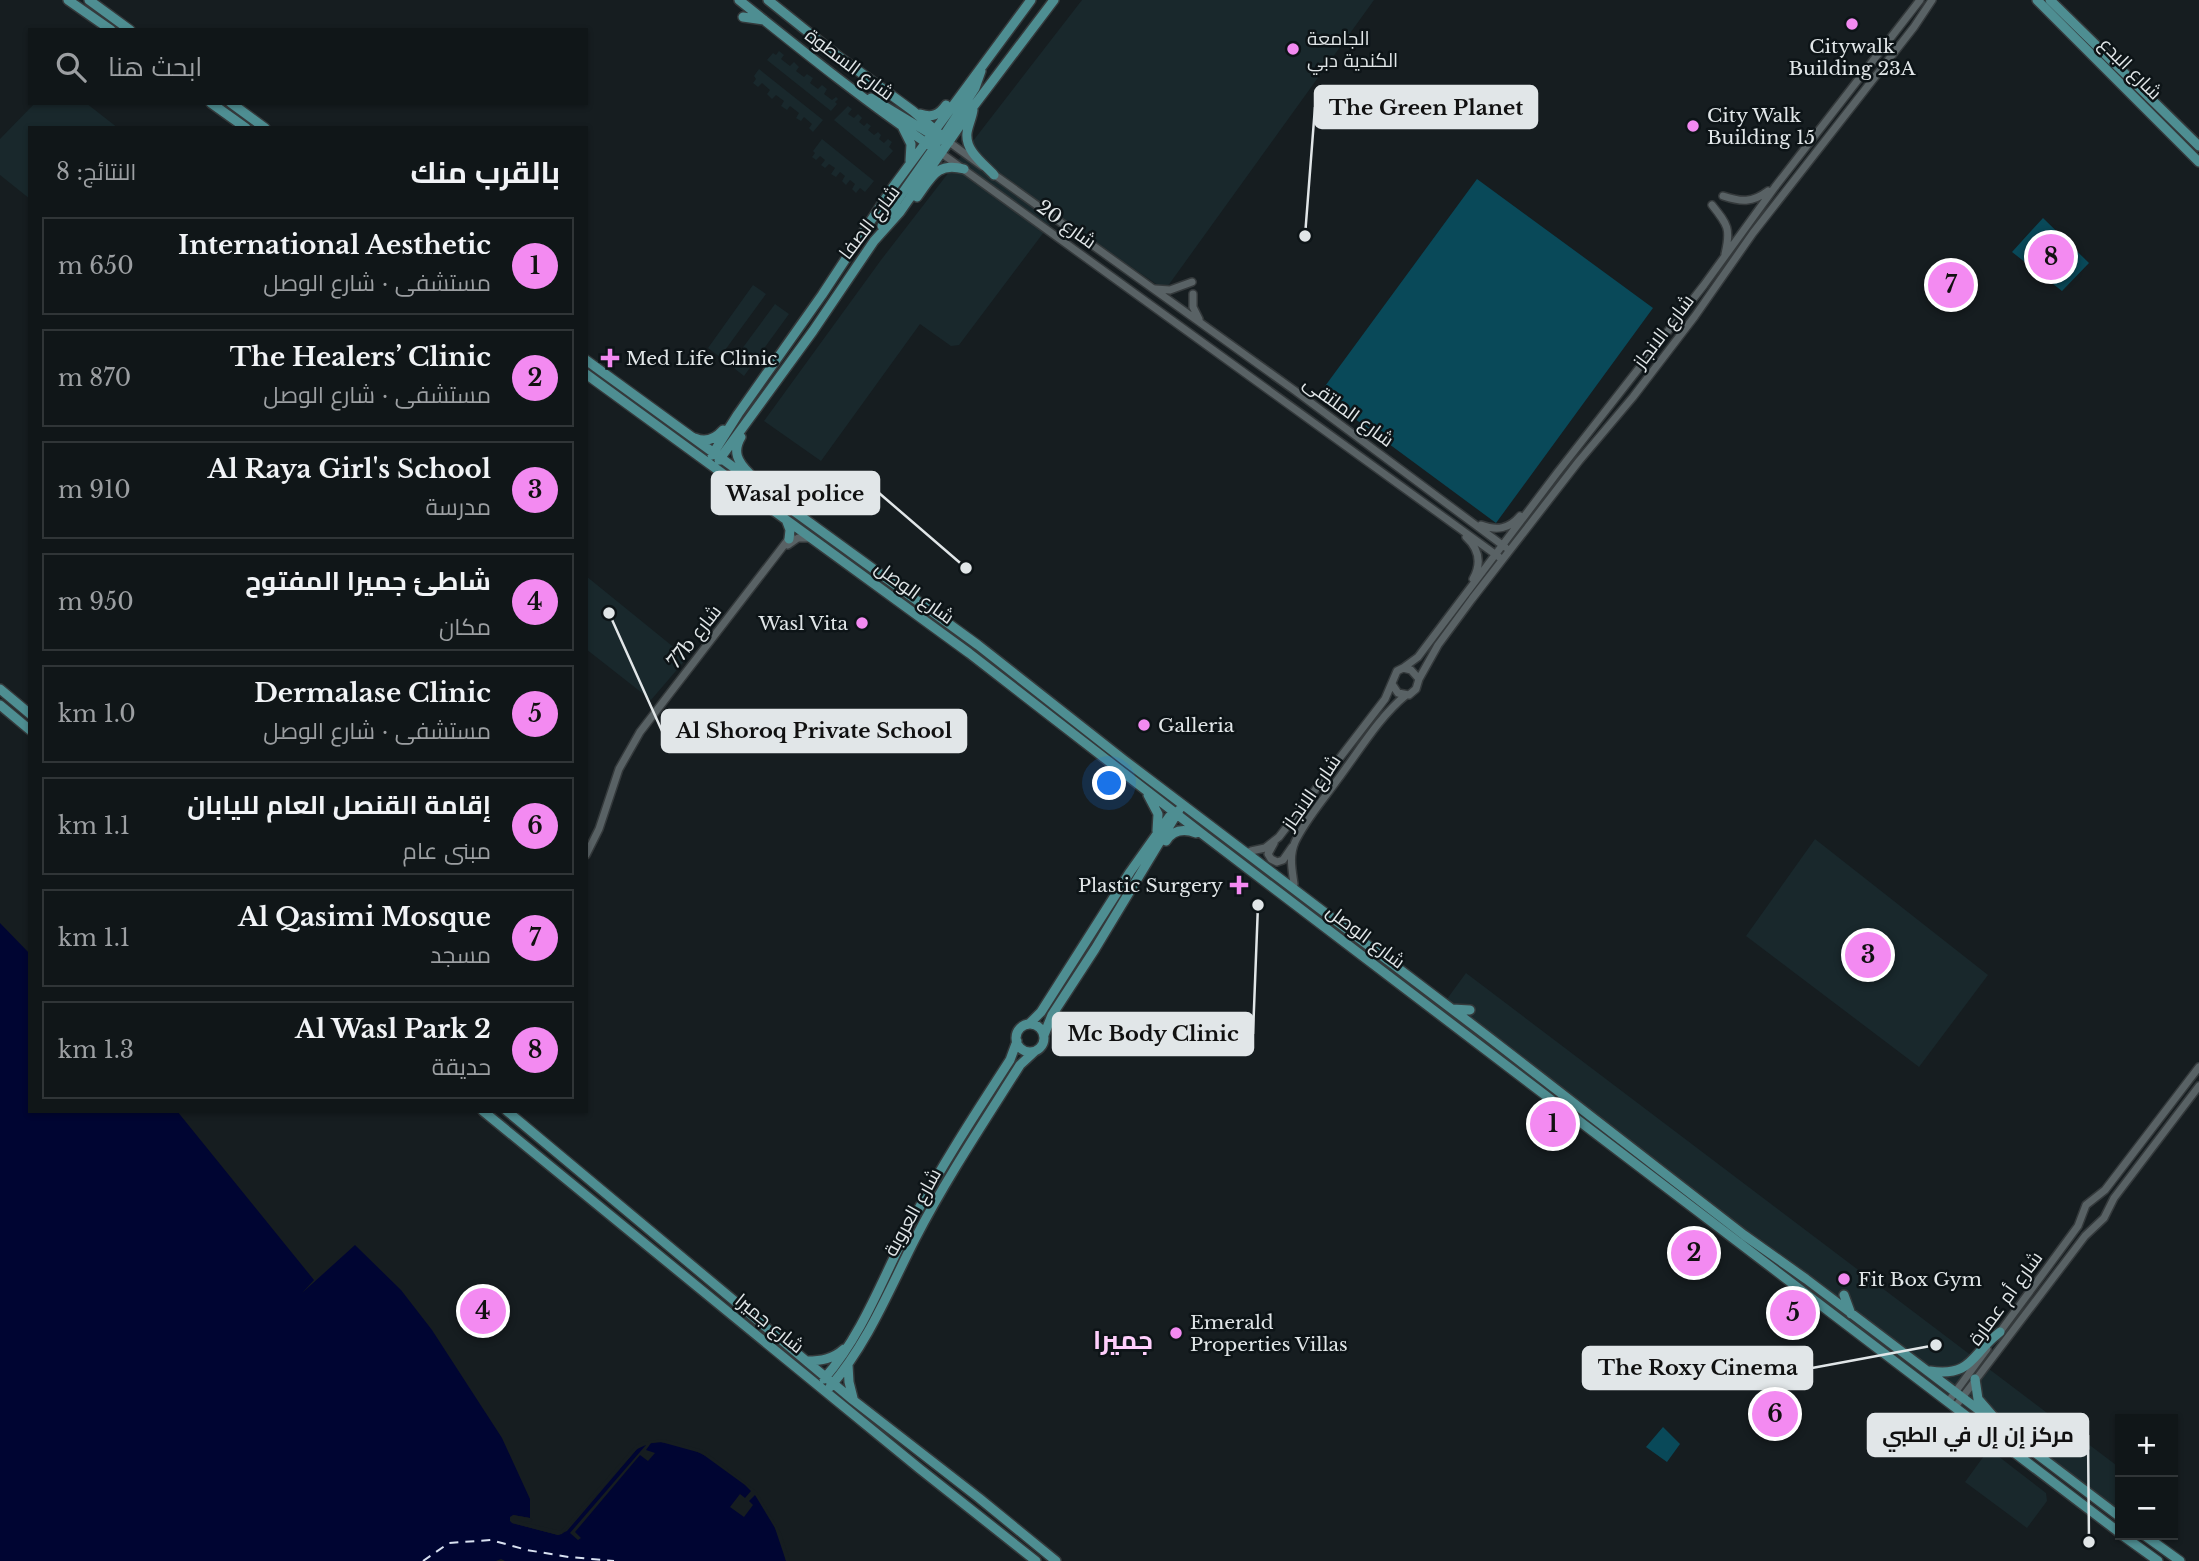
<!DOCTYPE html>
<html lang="ar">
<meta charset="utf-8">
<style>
:root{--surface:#101618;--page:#1e2325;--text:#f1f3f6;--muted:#9c9fa2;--line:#303537;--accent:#f38af1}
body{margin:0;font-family:"Libre Baskerville",Cairo,serif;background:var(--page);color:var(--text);direction:rtl}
.controls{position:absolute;right:21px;bottom:21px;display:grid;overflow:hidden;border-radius:0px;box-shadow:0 2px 5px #0004}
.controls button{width:63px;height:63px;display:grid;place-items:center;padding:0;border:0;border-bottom:2px solid var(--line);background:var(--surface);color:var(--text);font:35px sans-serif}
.you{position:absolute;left:1110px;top:784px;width:24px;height:24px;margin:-18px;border:5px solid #fff;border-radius:50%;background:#1a73e8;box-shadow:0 0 0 10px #1a73e833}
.badge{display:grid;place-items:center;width:46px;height:46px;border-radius:50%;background:var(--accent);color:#111;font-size:23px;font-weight:700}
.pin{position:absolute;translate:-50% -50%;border:4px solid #fff;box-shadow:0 2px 7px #0006}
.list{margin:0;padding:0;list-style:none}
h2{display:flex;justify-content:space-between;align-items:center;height:91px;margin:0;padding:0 28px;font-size:30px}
h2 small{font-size:23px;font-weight:400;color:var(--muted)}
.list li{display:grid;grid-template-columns:46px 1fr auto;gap:21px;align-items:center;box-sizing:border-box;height:98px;margin:0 14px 14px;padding:0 14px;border:2px solid var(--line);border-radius:0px}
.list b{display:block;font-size:26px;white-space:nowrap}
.list p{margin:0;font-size:23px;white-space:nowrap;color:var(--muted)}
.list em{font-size:23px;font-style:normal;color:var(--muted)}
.icon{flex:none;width:38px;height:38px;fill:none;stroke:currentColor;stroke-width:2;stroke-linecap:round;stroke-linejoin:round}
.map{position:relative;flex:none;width:2199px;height:1561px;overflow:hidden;direction:ltr}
.search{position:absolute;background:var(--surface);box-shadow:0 2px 5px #0004;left:28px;top:28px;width:560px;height:77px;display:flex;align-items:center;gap:18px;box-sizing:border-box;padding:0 24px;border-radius:0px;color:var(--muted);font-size:26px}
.panel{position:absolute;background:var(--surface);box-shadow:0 2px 5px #0004;left:28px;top:126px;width:560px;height:987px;border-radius:0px;direction:rtl}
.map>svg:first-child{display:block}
.built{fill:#19282c}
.green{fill:#094959}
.water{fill:#000532}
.pier{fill:#161d20}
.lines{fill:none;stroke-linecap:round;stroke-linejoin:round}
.ferry{stroke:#d8e1f1;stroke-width:2;stroke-dasharray:9 7;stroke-linecap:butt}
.minor-casing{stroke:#34393b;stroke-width:10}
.major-casing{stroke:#34393b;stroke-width:12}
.minor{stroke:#596265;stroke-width:7}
.major{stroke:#4e8e92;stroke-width:9}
.poi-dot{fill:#f38af1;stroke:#0d1417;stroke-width:2.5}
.labels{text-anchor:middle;stroke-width:5;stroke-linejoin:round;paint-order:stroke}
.poi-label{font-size:19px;fill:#e1e6e8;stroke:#0d1417;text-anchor:start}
.street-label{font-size:19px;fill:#e1e6e8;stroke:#0d1417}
.district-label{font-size:26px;font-weight:bold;fill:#ffcffc;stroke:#0d1417}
.leader{fill:none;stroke:#e1e6e8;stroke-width:2.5}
.callout-dot{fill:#e1e6e8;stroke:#0d1417;stroke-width:2.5}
.callout{fill:#e1e6e8;stroke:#e1e6e8;stroke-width:2.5}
.callout-label{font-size:21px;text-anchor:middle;font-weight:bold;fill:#111}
</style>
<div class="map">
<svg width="2199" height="1561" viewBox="0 0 2199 1561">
<rect width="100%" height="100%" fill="#161d20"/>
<!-- built -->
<path class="built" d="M1082,0H1374L1165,290L1056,216L959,345L951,346L920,324L821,461L764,421L881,260Z
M779,51L784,55L781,59L790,66L794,62L799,67L796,71L804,77L807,74L813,78L810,83L818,89L822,85L827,89L824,94L832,100L836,97L838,99L835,102L837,104L831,111L767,60L773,53L776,55Z
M759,69L823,120L813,132L809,128L812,124L804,117L801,121L796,118L799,113L790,106L787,110L781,106L784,101L776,95L772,99L767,94L770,90L762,83L758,87L753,83L756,79L754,76Z
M35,103H86L118,128H30V199L0,175V139Z
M848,106L852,109L848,114L854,118L858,114L862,118L859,122L864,126L867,123L871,126L868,130L874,135L878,132L881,135L879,139L884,143L888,139L892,142L889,147L893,151L884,161L834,120Z
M822,139L874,181L865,192L860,188L856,193L852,189L855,184L850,180L846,185L842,181L845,176L840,172L836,177L831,174L835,168L829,164L825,168L821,165L825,160L820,156L816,160L812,157L815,153L813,151Z
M753,285L766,294L720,357L708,348Z
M775,304L789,314L744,376L730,365Z
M586,576L687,658L651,700L586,649Z
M1815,839L1988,975L1919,1067L1746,936Z
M1466,973L2120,1468V1518L1983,1411L1941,1374L1924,1370L1444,1003Z
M1989,1449L2046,1493L2047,1501L2027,1528L1965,1482Z"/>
<!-- green -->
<path class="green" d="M1477,179L1653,308L1496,523L1320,393Z
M2043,218L2089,263L2062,291L2012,252Z
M1663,1427L1680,1444L1667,1462L1646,1447Z"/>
<!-- water -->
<path class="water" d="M0,923L30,954V1111H177L314,1280L302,1293L355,1245L401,1290L432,1330L502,1438L530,1499V1518L513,1515L512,1523L558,1535L567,1531L637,1449C670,1426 730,1467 753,1492C769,1511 781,1537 786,1561H505L501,1559L496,1561H0Z"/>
<!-- pier -->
<path class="pier" d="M663,1439L703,1450L756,1491L781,1533L790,1561H786L775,1528L755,1495L749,1501L753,1505L744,1517L730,1507L740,1494L745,1498L751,1491L745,1485L701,1453L661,1442L651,1443L646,1450L655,1453L648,1461L640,1455L575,1532L581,1538L578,1540L570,1533L646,1445L637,1449L562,1534L558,1535L512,1523L510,1521V1517L513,1515L530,1518L533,1520L530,1522L514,1520L561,1531L635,1446L642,1442Z"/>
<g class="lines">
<!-- ferry -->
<path class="ferry" d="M423,1561L449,1543L491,1540L527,1550L569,1557L614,1561"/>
<defs>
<path id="minor" d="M949,142L982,166
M941,153L1499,557
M992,173L1294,390L1505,547
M1723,196C1741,202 1752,203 1768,191
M1712,205C1728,225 1731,229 1725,254
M1155,289L1170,290L1192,282
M1193,294V307L1199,319
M1481,525C1497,531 1509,529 1520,516
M1466,537C1479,549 1482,563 1473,579
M788,545L798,538H812
M1403,668L1418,657L1557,473L1704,285L1775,187L1920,0
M1419,679L1438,645L1472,599L1579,461L1633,397L1695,316L1753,233L1914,27L1932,0
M1274,843L1268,854L1271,859L1277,862L1283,860L1292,847
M1251,851L1265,848L1279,837L1385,699L1397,671L1403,668L1411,670L1419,679L1416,689L1409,695L1398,693L1392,684
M586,855L599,829L619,769L640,732L791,536
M1294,884C1292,869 1289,856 1295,842C1306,819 1324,799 1338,779C1359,751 1379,717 1406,695
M1997,1336L2078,1226L2086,1205L2105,1190L2199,1067
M1948,1402L1987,1349
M1955,1407L2085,1236L2104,1218L2114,1198L2199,1086"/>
<path id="major" d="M68,0L111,30
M89,0L130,30
M739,0C805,53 871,106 941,153
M768,0L838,56L913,111L949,142
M2037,0L2199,162
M2050,0L2199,146
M743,17L764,20
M871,98L934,136
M211,103L246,128
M231,103L265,128
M973,110C972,118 968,125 967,133C965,151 983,163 994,175
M920,114C932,118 939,115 946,105
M903,128L911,144L910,161
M941,140L975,88L981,71
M917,197C932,177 936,162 964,169
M882,226L896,202L936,145L938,138L935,129
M586,360L978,645L1124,760L1486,1035L1744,1235L1806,1279L2120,1517
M586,374L969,653L1205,836L2120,1533
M741,437C732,452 738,462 749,473
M695,438C706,443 715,439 723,430
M712,455L738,414L822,295L893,187L1031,0
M719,460L813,331L874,241L900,212L973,107L1054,0
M787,522L790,530L789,539
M0,689L30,714
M0,705L30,730
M1148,795L1158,814L1157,831
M1166,841C1173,830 1183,828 1196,833
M1452,1009L1470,1010
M1029,1024L1041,1012L1130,872L1169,817
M1016 1038a14 14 0 1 1 28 0a14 14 0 1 1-28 0Z
M1044,1035L1052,1015L1095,949L1179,810
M483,1111L920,1469L1036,1561
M507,1111L853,1400L979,1498L1056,1561
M1844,1295L1851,1314
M807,1361C821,1361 833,1359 844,1349
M848,1365L849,1382L853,1398
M1930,1371C1973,1377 1971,1354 2000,1332
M824,1379C863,1334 883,1277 910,1225C940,1168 975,1114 1010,1060L1017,1041
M1975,1379L1978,1399L1998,1422
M830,1387C868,1343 889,1290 915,1239C946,1179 984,1122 1020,1065L1034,1052
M2122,1535L2158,1561
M2144,1535L2180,1561"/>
</defs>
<!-- minor casing -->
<use href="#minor" class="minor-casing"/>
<!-- major casing -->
<use href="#major" class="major-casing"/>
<!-- minor -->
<use href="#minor" class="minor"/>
<!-- major -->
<use href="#major" class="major"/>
</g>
<!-- markers -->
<g class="poi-dot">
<circle cx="1852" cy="24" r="7"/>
<circle cx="1293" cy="49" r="7"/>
<circle cx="1693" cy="126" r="7"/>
<path d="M606.5 347.5h7v7h7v7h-7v7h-7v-7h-7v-7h7z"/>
<circle cx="862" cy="623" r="7"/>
<circle cx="1144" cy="725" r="7"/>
<path d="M1235.5 874.5h7v7h7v7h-7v7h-7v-7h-7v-7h7z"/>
<circle cx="1844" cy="1279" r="7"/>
<circle cx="1176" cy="1333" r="7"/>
</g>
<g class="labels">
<!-- poi labels -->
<g class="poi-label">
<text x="1307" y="45">الجامعة<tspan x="1307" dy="22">الكندية دبي</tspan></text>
<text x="1852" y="53" text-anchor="middle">Citywalk<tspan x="1852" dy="22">Building 23A</tspan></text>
<text x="1707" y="122">City Walk<tspan x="1707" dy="22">Building 15</tspan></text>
<text x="626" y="365">Med Life Clinic</text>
<text x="848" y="630" text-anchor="end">Wasl Vita</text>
<text x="1158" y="732">Galleria</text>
<text x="1223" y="892" text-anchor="end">Plastic Surgery</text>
<text x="1858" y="1286">Fit Box Gym</text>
<text x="1190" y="1329">Emerald<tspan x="1190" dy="22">Properties Villas</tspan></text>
</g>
<!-- street labels -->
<g class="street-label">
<text transform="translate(850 64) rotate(37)" y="7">شارع السطوة</text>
<text transform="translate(2131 68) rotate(45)" y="7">شارع البدع</text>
<text transform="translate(869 222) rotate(-53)" y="7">شارع الصفا</text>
<text transform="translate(1067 224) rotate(36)" y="7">شارع 20</text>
<text transform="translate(1663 331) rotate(-53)" y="7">شارع الانجاز</text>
<text transform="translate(1349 411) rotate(36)" y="7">شارع الملتقى</text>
<text transform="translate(915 592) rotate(36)" y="7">شارع الوصل</text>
<text transform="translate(694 636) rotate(-52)" y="7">77b شارع</text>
<text transform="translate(1311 792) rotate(-55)" y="7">شارع الانجاز</text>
<text transform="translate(1366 936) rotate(37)" y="7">شارع الوصل</text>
<text transform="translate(912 1212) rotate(-61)" y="7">شارع العروبة</text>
<text transform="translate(2005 1298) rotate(-54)" y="7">شارع أم عمارة</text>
<text transform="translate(770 1323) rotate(39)" y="7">شارع جميرا</text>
</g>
<!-- district labels -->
<g class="district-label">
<text x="1123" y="1349">جميرا</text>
</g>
</g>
<!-- callouts -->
<path class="leader" d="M1305 236L1315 107M966 568L879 493M609 613L662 731M1258 905L1253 1034M1936 1345L1812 1368M2089 1542L2088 1435"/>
<g class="callout-dot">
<circle cx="1305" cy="236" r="7"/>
<circle cx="966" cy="568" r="7"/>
<circle cx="609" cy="613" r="7"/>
<circle cx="1258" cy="905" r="7"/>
<circle cx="1936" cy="1345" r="7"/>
<circle cx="2089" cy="1542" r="7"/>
</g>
<g class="callout">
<rect x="1315" y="86" width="222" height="42" rx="7"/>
<rect x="712" y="472" width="167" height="42" rx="7"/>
<rect x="662" y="710" width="304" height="42" rx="7"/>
<rect x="1053" y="1013" width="200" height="42" rx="7"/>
<rect x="1583" y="1347" width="229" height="42" rx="7"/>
<rect x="1868" y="1414" width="220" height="42" rx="7"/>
</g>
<g class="callout-label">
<text x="1426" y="115">The Green Planet</text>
<text x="795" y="501">Wasal police</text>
<text x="814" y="738">Al Shoroq Private School</text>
<text x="1153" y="1041">Mc Body Clinic</text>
<text x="1698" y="1375">The Roxy Cinema</text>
<text x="1978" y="1442">مركز إن إل في الطبي</text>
</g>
</svg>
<div class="controls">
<button>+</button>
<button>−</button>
</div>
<div class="you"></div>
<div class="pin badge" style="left:1553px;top:1124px">1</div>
<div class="pin badge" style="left:1694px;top:1253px">2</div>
<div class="pin badge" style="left:1868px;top:955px">3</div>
<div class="pin badge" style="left:483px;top:1311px">4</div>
<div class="pin badge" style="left:1793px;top:1313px">5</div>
<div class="pin badge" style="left:1775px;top:1414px">6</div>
<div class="pin badge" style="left:1951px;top:285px">7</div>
<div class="pin badge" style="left:2051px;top:257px">8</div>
<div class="search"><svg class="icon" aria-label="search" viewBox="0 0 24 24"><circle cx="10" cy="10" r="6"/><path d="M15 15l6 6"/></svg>ابحث هنا</div>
<section class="panel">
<h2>بالقرب منك<small>النتائج: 8</small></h2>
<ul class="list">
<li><span class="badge">1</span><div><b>International Aesthetic</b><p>مستشفى · شارع الوصل</p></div><em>650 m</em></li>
<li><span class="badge">2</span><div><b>The Healers’ Clinic</b><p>مستشفى · شارع الوصل</p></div><em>870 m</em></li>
<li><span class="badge">3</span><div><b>Al Raya Girl's School</b><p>مدرسة</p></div><em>910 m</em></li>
<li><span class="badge">4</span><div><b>شاطئ جميرا المفتوح</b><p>مكان</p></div><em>950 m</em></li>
<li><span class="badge">5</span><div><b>Dermalase Clinic</b><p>مستشفى · شارع الوصل</p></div><em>1.0 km</em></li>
<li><span class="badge">6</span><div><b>إقامة القنصل العام لليابان</b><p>مبنى عام</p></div><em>1.1 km</em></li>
<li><span class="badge">7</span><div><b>Al Qasimi Mosque</b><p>مسجد</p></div><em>1.1 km</em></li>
<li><span class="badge">8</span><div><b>Al Wasl Park 2</b><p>حديقة</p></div><em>1.3 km</em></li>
</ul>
</section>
</div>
